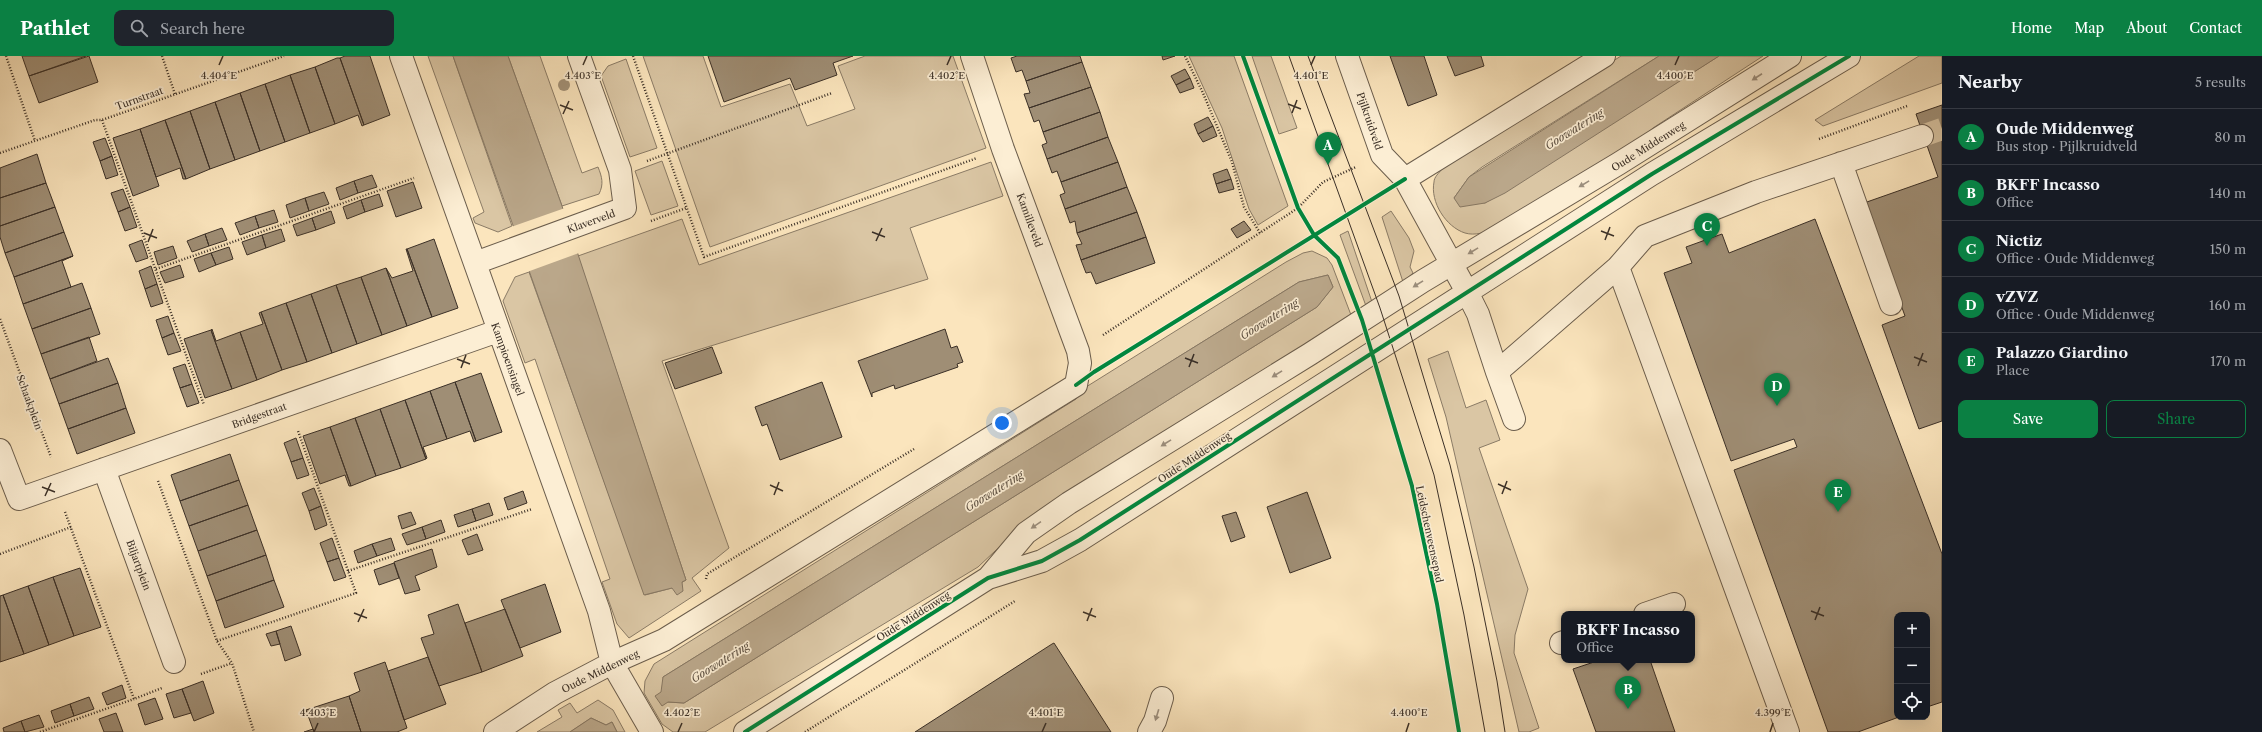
<!DOCTYPE html>
<meta charset="utf-8">
<style>
:root{--surface:#171b24;--page:#20242c;--text:#f1f3f6;--muted:#9ea1a6;--line:#363941;--accent:#0b8043}
body{margin:0;font-family:"Libre Caslon Text",serif;background:var(--page);color:var(--text)}
.controls{position:absolute;right:12px;bottom:12px;display:grid;overflow:hidden;border-radius:8px;box-shadow:0 4px 16px #0002}
.controls button{width:36px;height:36px;display:grid;place-items:center;padding:0;border:0;border-bottom:1px solid var(--line);background:var(--surface);color:var(--text);font:20px sans-serif}
.you{position:absolute;left:1002px;top:367px;width:14px;height:14px;margin:-10px;border:3px solid #fff;border-radius:50%;background:#1a73e8;box-shadow:0 0 0 6px #1a73e833}
.badge{display:grid;place-items:center;width:26px;height:26px;border-radius:50%;background:var(--accent);color:#fff;font-size:13px;font-weight:700}
.pin{position:absolute;translate:-50% -33px;filter:drop-shadow(0 1px 2px #0008)}
.pin::after{content:'';position:absolute;top:21px;width:14px;height:12px;background:inherit;clip-path:polygon(0 0,100% 0,50% 100%)}
.popup{position:absolute;left:1561px;top:555px;width:134px;height:52px;box-sizing:border-box;display:grid;place-content:center;border-radius:8px;background:var(--surface);filter:drop-shadow(0 1px 3px #0005);font-size:13px;white-space:nowrap;color:var(--muted)}
.popup b{font-size:15px;color:var(--text)}
.popup::after{content:'';position:absolute;left:50%;top:100%;margin-left:-8px;border:8px solid transparent;border-top-color:var(--surface)}
.list{margin:0;padding:0;list-style:none}
h2{display:flex;justify-content:space-between;align-items:center;height:52px;margin:0;padding:0 16px;font-size:17px}
h2 small{font-size:13px;font-weight:400;color:var(--muted)}
.list li{display:grid;grid-template-columns:26px 1fr auto;gap:12px;align-items:center;box-sizing:border-box;height:56px;padding:0 16px;border-top:1px solid var(--line)}
.list b{display:block;font-size:15px;white-space:nowrap}
.list p{margin:0;font-size:13px;white-space:nowrap;color:var(--muted)}
.list em{font-size:13px;font-style:normal;color:var(--muted)}
.actions{display:flex;gap:8px;padding:12px 16px}
.actions a{flex:1;padding:9px 0;border:1px solid var(--accent);border-radius:8px;text-align:center;font-size:14px;color:var(--accent)}
.actions .main{background:var(--accent);color:#fff}
.icon{flex:none;width:22px;height:22px;fill:none;stroke:currentColor;stroke-width:2;stroke-linecap:round;stroke-linejoin:round}
.map{position:relative;flex:none;width:1942px;height:676px;overflow:hidden}
header{display:flex;align-items:center;gap:24px;box-sizing:border-box;height:56px;padding:0 20px;background:var(--accent);color:#fff}
header strong{font-size:19px}
nav{display:flex;gap:22px;margin-inline-start:auto;font-size:14px}
.search{width:280px;height:36px;background:var(--page);display:flex;align-items:center;gap:10px;box-sizing:border-box;padding:0 14px;border-radius:8px;color:var(--muted);font-size:15px}
main{display:flex}
aside{flex:1;background:var(--surface)}
.map>svg:first-child{display:block}
.green{fill:#dac6a4;stroke:#8a7b66;fill-rule:evenodd}
.water{fill:#baa78a;stroke:#877762}
.pier{fill:#fbe5bd}
.building{fill:#9f8e75;stroke:#3b3027}
.lines{fill:none;stroke-linecap:round;stroke-linejoin:round}
.minor-tunnel{stroke:#d5c19f;stroke-width:22;stroke-dasharray:22 11;stroke-linecap:butt}
.minor-casing{stroke:#6b5d4c;stroke-width:24}
.path{stroke:#3b3027;stroke-width:2.5;stroke-dasharray:1 2;stroke-linecap:butt}
.minor{stroke:#fceed4;stroke-width:22}
.tram{stroke:#3b3027;stroke-width:1}
.cycleway-casing{stroke:#fceed4;stroke-width:6}
.cycleway{stroke:#00873e;stroke-width:4}
.tree{fill:#a39278}
.oneway{fill:#9c8f7e}
.ticks{fill:none;stroke:#3b3027;stroke-width:1.5}
.labels{text-anchor:middle;stroke-width:3.5;stroke-linejoin:round;paint-order:stroke}
.street-label{font-size:10px;fill:#3b3027;stroke:#fceed4}
.water-label{font-size:11px;font-style:italic;fill:#5b4e40;stroke:#fceed4}
.ticks-label{font-size:10px;text-anchor:middle;fill:#3b3027;stroke:#fceed4;stroke-width:3.5;stroke-linejoin:round;paint-order:stroke}
</style>
<header>
<strong>Pathlet</strong>
<div class="search"><svg class="icon" aria-label="search" viewBox="0 0 24 24"><circle cx="10" cy="10" r="6"/><path d="M15 15l6 6"/></svg>Search here</div>
<nav><a>Home</a><a>Map</a><a>About</a><a>Contact</a></nav>
</header>
<main>
<div class="map">
<svg width="1942" height="676" viewBox="0 0 1942 676">
<rect width="100%" height="100%" fill="#fbe5bd"/>
<filter id="stains"><feTurbulence type="fractalNoise" baseFrequency=".005" numOctaves="4"/><feColorMatrix values="0 0 0 0 .2 0 0 0 0 .09 0 0 0 0 .02 0 0 0 .5 -.17"/></filter>
<radialGradient id="worn" r=".72"><stop offset=".6" stop-color="#630" stop-opacity="0"/><stop offset="1" stop-color="#630" stop-opacity=".3"/></radialGradient>
<!-- green -->
<path class="green" d="M428,0H453L512,170L498,176L475,167L473,162L484,156Z
M508,0H540L582,117L598,111C602,121 604,128 599,138L562,150Z
M643,0H703L721,51L790,28L807,70L855,53L838,10L865,0H953L986,92L710,191Z
M1189,0H1234L1288,150L1258,169L1249,153L1222,72Z
M1252,0H1271L1297,72L1279,78Z
M1621,0H1659L1482,111L1469,121L1454,142L1485,147L1719,0H1763L1653,72L1644,80L1495,174C1485,176 1475,180 1465,177C1446,171 1430,146 1434,126C1434,121 1439,117 1442,113Z
M1919,0H1942V27L1823,70L1815,64Z
M626,3L657,92L630,101L601,20L608,10Z
M662,105L678,150L651,159L635,115Z
M991,106L1003,140L910,172L928,223L662,305L729,492L692,522L701,535L629,582L617,568L602,526L610,523L535,303L525,307L503,245L515,221L529,216L645,539L672,532L686,524L578,200L682,163L699,209Z
M1391,155L1409,182L1414,195L1410,211L1413,217L1403,226L1382,161Z
M1348,175L1372,246L1366,250L1340,179Z
M1312,195L1327,202L1332,209L1351,259L1028,464L978,511L705,676H673L662,668L644,637L645,625L654,608L1076,343L1086,331L1286,206L1303,197ZM1328,219L1333,231L1317,251L684,647L668,646L663,621L1299,226Z
M1448,295L1466,352L1486,344L1500,384L1479,392L1528,533L1515,579L1514,597L1539,672L1529,676H1519L1446,361L1428,303Z
M598,644L613,654L625,676H617L612,666L606,669L591,662L570,676H537L562,661L558,654L570,647L577,657Z"/>
<!-- water -->
<path class="water" d="M453,0H508L562,150L686,524L682,526L683,535L677,539L672,532L644,539Z
M1659,0H1719L1505,137L1485,147L1460,151L1454,142L1469,121Z
M1328,219L1333,231L1317,251L684,647L668,646L662,650L655,640L661,636L663,621L1299,226Z
M591,662L606,669L612,666L617,676H570Z"/>
<!-- pier -->
<path class="pier" d="M565,152L579,197L527,216L511,171Z"/>
<!-- building -->
<path class="building" d="M22,0H86L29,20Z
M89,0L98,26L39,47L29,20Z
M345,0H370L390,59L364,69L340,2Z
M708,0H853L833,7L837,19L795,34L790,22L724,46Z
M1017,0H1080L1082,6L1026,25L1022,14L1016,16L1011,2Z
M1162,0H1175L1163,4Z
M1390,0H1424L1437,39L1408,50Z
M1447,0H1481L1484,10L1455,20Z
M337,2H340L364,69L362,70L358,59L335,68L315,11Z
M1082,6L1091,31L1029,52L1024,38L1030,37L1026,25Z
M315,11L335,68L310,77L290,19Z
M1185,13L1190,22L1176,29L1171,20Z
M290,19L310,77L285,86L265,28Z
M1190,22L1194,32L1180,37L1176,29Z
M265,28L285,86L260,95L240,37Z
M1091,31L1100,56L1043,76L1039,64L1034,66L1029,52Z
M240,37L260,95L235,104L215,46Z
M215,46L235,104L210,113L190,55Z
M1942,49V365L1919,373L1882,269L1905,260L1864,147L1938,121L1916,58Z
M190,55L210,113L186,123L165,64Z
M1100,56L1108,81L1047,103L1042,89L1047,87L1043,76Z
M1208,61L1213,70L1198,78L1194,68Z
M165,64L186,123H183L180,112L156,121L140,73Z
M1213,70L1217,80L1203,86L1198,78Z
M140,73L159,130L133,140L113,82Z
M1108,81L1118,106L1061,126L1057,115L1052,117L1047,103Z
M105,82L112,100L100,105L93,86Z
M37,98L46,127L0,142V112Z
M112,100L118,119L106,123L100,105Z
M1118,106L1127,131L1065,153L1060,139L1065,137L1061,126Z
M1227,113L1231,123L1216,128L1213,118Z
M372,119L377,131L358,137L354,125Z
M1231,123L1234,133L1219,137L1216,128Z
M354,125L358,137L340,144L336,132Z
M413,126L422,152L396,161L387,135Z
M46,127L55,151L0,170V142Z
M1127,131L1137,156L1077,177L1075,165L1070,167L1065,153Z
M123,133L130,151L118,156L111,137Z
M324,136L329,148L309,155L305,142Z
M379,138L383,150L365,156L361,144Z
M305,142L309,155L290,162L286,149Z
M361,144L365,156L347,163L343,151Z
M55,151L64,176L5,197L0,181V170Z
M130,151L137,171L125,175L118,156Z
M274,154L278,166L259,172L255,160Z
M331,155L335,167L316,174L312,162Z
M1137,156L1146,181L1081,204L1076,189L1082,188L1077,177Z
M255,160L259,172L240,179L235,167Z
M312,162L316,174L297,180L293,169Z
M1815,163L1942,498V646L1927,651V559H1897V661H1899L1858,676H1828L1734,414L1797,391L1794,383L1731,405L1664,217L1692,207L1686,191L1722,178L1729,197Z
M1244,165L1251,174L1237,182L1231,173Z
M222,172L227,184L209,190L205,178Z
M281,173L285,185L266,192L262,179Z
M64,176L73,200L14,221L5,197Z
M205,178L209,190L192,196L187,185Z
M262,179L266,192L247,199L242,186Z
M1146,181L1155,207L1096,228L1091,216L1086,217L1081,204Z
M434,183L458,252L432,261L407,193Z
M142,184L148,202L136,206L129,189Z
M173,190L177,202L158,209L154,196Z
M229,191L233,203L216,209L211,197Z
M406,193H407L432,261L407,270L386,212L392,222L413,215Z
M211,197L216,209L199,216L194,203Z
M73,200L62,205L71,231L23,248L14,221Z
M180,209L184,221L165,227L160,216Z
M151,210L157,228L145,233L139,215Z
M386,212L407,270L382,279L361,221Z
M361,221L382,279L357,288L336,229Z
M82,227L91,252L32,273L23,248Z
M157,228L163,247L151,251L145,233Z
M336,229L357,288L332,297L311,238Z
M311,238L332,297L307,306L286,247Z
M286,247L307,306L282,314L261,256Z
M91,252L100,278L41,298L32,273Z
M261,256L282,314L257,324L240,276L263,268L259,257Z
M168,260L174,277L162,282L156,264Z
M212,273L216,285L240,276L257,324L232,333L211,274Z
M945,273L951,292L957,290L963,306L957,308L958,311L895,333L894,329L872,337V341L858,305Z
M211,274L232,333L205,342L184,283Z
M174,277L181,295L168,299L162,282Z
M89,281L97,305L50,323L41,298Z
M712,291L722,317L675,333L665,307Z
M108,302L118,327L59,348L50,323Z
M185,308L192,328L180,332L173,312Z
M481,317L502,376L476,385L455,326Z
M455,326L476,385L474,386L470,375L447,383L430,335Z
M822,326L842,381L780,404L767,368L762,370L755,351Z
M118,327L126,352L68,373L59,348Z
M192,328L199,347L187,351L180,332Z
M430,335L447,383L423,391L427,402L426,403L405,344Z
M405,344L426,403L401,412L380,353Z
M126,352L135,377L77,398L68,373Z
M380,353L401,412L376,420L355,362Z
M355,362L376,420L351,430L330,371Z
M330,371L351,430H349L345,419L320,428L303,380Z
M296,382L303,402L291,406L284,387Z
M230,398L239,424L180,445L171,419Z
M303,402L309,419L297,423L291,406Z
M239,424L248,449L189,470L180,445Z
M314,432L321,450L309,455L302,437Z
M523,435L527,447L508,454L504,442Z
M1307,436L1331,502L1290,517L1267,451Z
M489,447L493,459L476,465L472,453Z
M248,449L257,474L198,495L189,470Z
M321,450L327,469L315,474L309,455Z
M472,453L476,465L458,471L454,459Z
M411,456L416,468L402,473L398,460Z
M1236,456L1245,481L1231,486L1222,460Z
M441,464L445,476L426,483L422,471Z
M422,471L426,483L407,489L402,478Z
M257,474L266,499L207,520L198,495Z
M477,478L483,494L468,499L462,484Z
M332,482L339,502L327,506L320,487Z
M391,482L395,494L377,500L372,488Z
M372,488L377,500L358,507L354,495Z
M432,493L437,511L415,520L420,534L405,538L394,506Z
M266,499L274,524L216,545L207,520Z
M339,502L346,521L334,525L327,506Z
M394,507L399,522L379,529L374,514Z
M80,512L101,571L74,580L53,521Z
M53,521L74,580L49,589L28,530Z
M274,524L284,551L225,572L216,545Z
M545,528L561,576L520,592L501,544Z
M28,530L49,589L24,598L3,539Z
M3,539L24,598L0,606V540Z
M458,548L482,616L439,630L421,582L434,578L428,559Z
M505,553L523,600L482,616L465,567Z
M291,570L301,599L285,605L276,575Z
M276,575L280,588L271,590L266,578Z
M1054,587L1111,676H915L1052,588Z
M428,601L446,648L404,664L388,615Z
M1600,604H1650L1675,676H1596L1573,613Z
M385,606L407,672L397,676H361L349,640L360,635L354,617Z
M203,625L214,657L194,665L182,633Z
M122,629L126,642L107,649L102,637Z
M182,633L191,657L174,662L166,638Z
M349,640L361,676H314L306,654Z
M89,641L94,653L74,660L70,648Z
M155,642L163,663L145,669L138,648Z
M70,648L74,660L55,667L51,655Z
M116,657L123,676H104L99,663Z
M39,659L44,671L25,676L21,665Z
M21,665L25,676H4L3,672Z
M313,673L314,676H304Z"/>
<g class="lines">
<!-- minor-tunnel -->
<path class="minor-tunnel" d="M1922,80L1942,73"/>
<defs>
<path id="minor" d="M401,0L599,555L612,607L652,676
M1347,0L1382,99L1405,123L1467,236L1478,258L1497,316L1618,211L1645,180L1756,136L1922,80
M1841,107L1891,248
M1405,123L1604,0
M475,207L625,152L620,114L579,0
M1618,211L1788,676
M1497,316L1514,363
M0,394L19,443L498,275
M104,413L174,606
M988,522L1026,477L1069,447L1310,298L1423,225L1618,108L1790,0
M1645,558L1674,548
M1561,587L1564,586
M495,676L555,637L612,607L664,584L1076,329L1080,307L1078,295L1003,93L972,0
M745,676L988,522L1042,505L1080,484L1652,118L1849,0
M1149,676L1155,665L1162,642"/>
</defs>
<!-- minor casing -->
<use href="#minor" class="minor-casing"/>
<!-- path -->
<path class="path" d="M6,0L35,85
M162,0L175,38
M633,0L704,201L977,102
M1185,0L1203,37L1232,106L1244,151L1260,177
M102,64L204,349
M1819,83L1907,50
M0,97L95,64H102L284,0
M647,105L832,37
M651,165L686,152
M156,213L414,122
M0,263L51,401
M1103,279L1298,152L1323,126L1356,111
M158,425L217,585L232,607L254,676
M65,456L134,643L162,632
M0,498L71,471
M348,515L532,453
M706,523L707,518L914,393
M217,585L356,537L298,375
M201,618L232,607
M40,676L134,643
M805,676L1015,545"/>
<!-- minor -->
<use href="#minor" class="minor"/>
<!-- tram -->
<path class="tram" d="M1289,0L1380,252L1434,419L1464,559L1485,676
M1308,0L1399,240L1450,409L1474,511L1497,625L1505,676"/>
<defs>
<path id="cycleway" d="M1243,0L1298,152L1314,179L1338,202L1362,264L1412,430L1437,548L1459,676
M1076,329L1094,316L1405,123
M745,676L988,522L1042,505L1080,484L1652,118L1849,0"/>
</defs>
<!-- cycleway casing -->
<use href="#cycleway" class="cycleway-casing"/>
<!-- cycleway -->
<use href="#cycleway" class="cycleway"/>
</g>
<!-- trees -->
<circle class="tree" cx="564" cy="29" r="6"/>
<!-- one-way arrows -->
<defs><path id="oneway-solid" d="M-6-.8H1V-3.2L6.5 0L1 3.2V.8H-6Z"/></defs>
<g class="oneway">
<use href="#oneway-solid" transform="translate(1757 21) rotate(147)"/>
<use href="#oneway-solid" transform="translate(1584 128) rotate(149)"/>
<use href="#oneway-solid" transform="translate(1473 195) rotate(149)"/>
<use href="#oneway-solid" transform="translate(1418 228) rotate(148)"/>
<use href="#oneway-solid" transform="translate(1277 318) rotate(148)"/>
<use href="#oneway-solid" transform="translate(1166 387) rotate(148)"/>
<use href="#oneway-solid" transform="translate(1036 469) rotate(146)"/>
<use href="#oneway-solid" transform="translate(1157 659) rotate(107)"/>
</g>
<!-- ticks -->
<path class="ticks" d="M219,9L223,0M583,9L587,0M947,9L951,0M1311,9L1315,0M1675,9L1679,0M1288,48L1301,53M560,49L573,54M1292,57L1297,44M563,58L569,45M1601,175L1614,180M872,176L885,181M144,177L157,182M1605,184L1610,171M876,185L882,172M148,186L153,173M1914,301L1927,306M1185,302L1198,307M457,303L470,308M1918,310L1923,297M1189,311L1194,298M461,312L466,299M1498,428L1511,434M770,429L783,435M42,431L55,436M1502,438L1507,425M774,439L779,426M45,440L51,427M1811,555L1824,560M1083,556L1096,561M354,557L367,562M1815,564L1820,551M1087,565L1092,552M358,566L364,553M314,676L318,667M678,676L682,667M1042,676L1046,667M1406,676L1409,667M1770,676L1773,667"/>
<g class="labels">
<!-- street labels -->
<g class="street-label">
<text transform="translate(139 42) rotate(-20)" y="4">Turnstraat</text>
<text transform="translate(1370 65) rotate(71)" y="4">Pijlkruidveld</text>
<text transform="translate(1648 90) rotate(-32)" y="4">Oude Middenweg</text>
<text transform="translate(1030 164) rotate(70)" y="4">Kamilleveld</text>
<text transform="translate(591 165) rotate(-20)" y="4">Klaverveld</text>
<text transform="translate(508 303) rotate(70)" y="4">Kampioensingel</text>
<text transform="translate(30 346) rotate(70)" y="4">Schaakplein</text>
<text transform="translate(259 359) rotate(-20)" y="4">Bridgestraat</text>
<text transform="translate(1194 401) rotate(-33)" y="4">Oude Middenweg</text>
<text transform="translate(1430 478) rotate(78)" y="4">Leidschenveensepad</text>
<text transform="translate(139 509) rotate(70)" y="4">Biljartplein</text>
<text transform="translate(913 560) rotate(-32)" y="4">Oude Middenweg</text>
<text transform="translate(600 615) rotate(-26)" y="4">Oude Middenweg</text>
</g>
<!-- water labels -->
<g class="water-label">
<text transform="translate(1574 73) rotate(-32)" y="4">Goowatering</text>
<text transform="translate(1269 263) rotate(-32)" y="4">Goowatering</text>
<text transform="translate(994 435) rotate(-32)" y="4">Goowatering</text>
<text transform="translate(720 606) rotate(-32)" y="4">Goowatering</text>
</g>
</g>
<g class="ticks-label">
<text x="219" y="23">4.404°E</text>
<text x="583" y="23">4.403°E</text>
<text x="947" y="23">4.402°E</text>
<text x="1311" y="23">4.401°E</text>
<text x="1675" y="23">4.400°E</text>
<text x="318" y="660">4.403°E</text>
<text x="682" y="660">4.402°E</text>
<text x="1046" y="660">4.401°E</text>
<text x="1409" y="660">4.400°E</text>
<text x="1773" y="660">4.399°E</text>
</g>
<rect width="100%" height="100%" filter="url(#stains)"/>
<rect width="100%" height="100%" fill="url(#worn)"/>
</svg>
<div class="controls">
<button>+</button>
<button>−</button>
<button><svg class="icon" aria-label="locate" viewBox="0 0 24 24"><circle cx="12" cy="12" r="6"/><path d="M12 2v4M12 18v4M2 12h4M18 12h4"/></svg></button>
</div>
<div class="you"></div>
<div class="pin badge" style="left:1328px;top:109px">A</div>
<div class="pin badge" style="left:1628px;top:653px">B</div>
<div class="popup"><b>BKFF Incasso</b>Office</div>
<div class="pin badge" style="left:1707px;top:190px">C</div>
<div class="pin badge" style="left:1777px;top:350px">D</div>
<div class="pin badge" style="left:1838px;top:456px">E</div>
</div>
<aside>
<h2>Nearby<small>5 results</small></h2>
<ul class="list">
<li><span class="badge">A</span><div><b>Oude Middenweg</b><p>Bus stop · Pijlkruidveld</p></div><em>80 m</em></li>
<li><span class="badge">B</span><div><b>BKFF Incasso</b><p>Office</p></div><em>140 m</em></li>
<li><span class="badge">C</span><div><b>Nictiz</b><p>Office · Oude Middenweg</p></div><em>150 m</em></li>
<li><span class="badge">D</span><div><b>vZVZ</b><p>Office · Oude Middenweg</p></div><em>160 m</em></li>
<li><span class="badge">E</span><div><b>Palazzo Giardino</b><p>Place</p></div><em>170 m</em></li>
</ul>
<div class="actions"><a class="main">Save</a><a>Share</a></div>
</aside>
</main>
